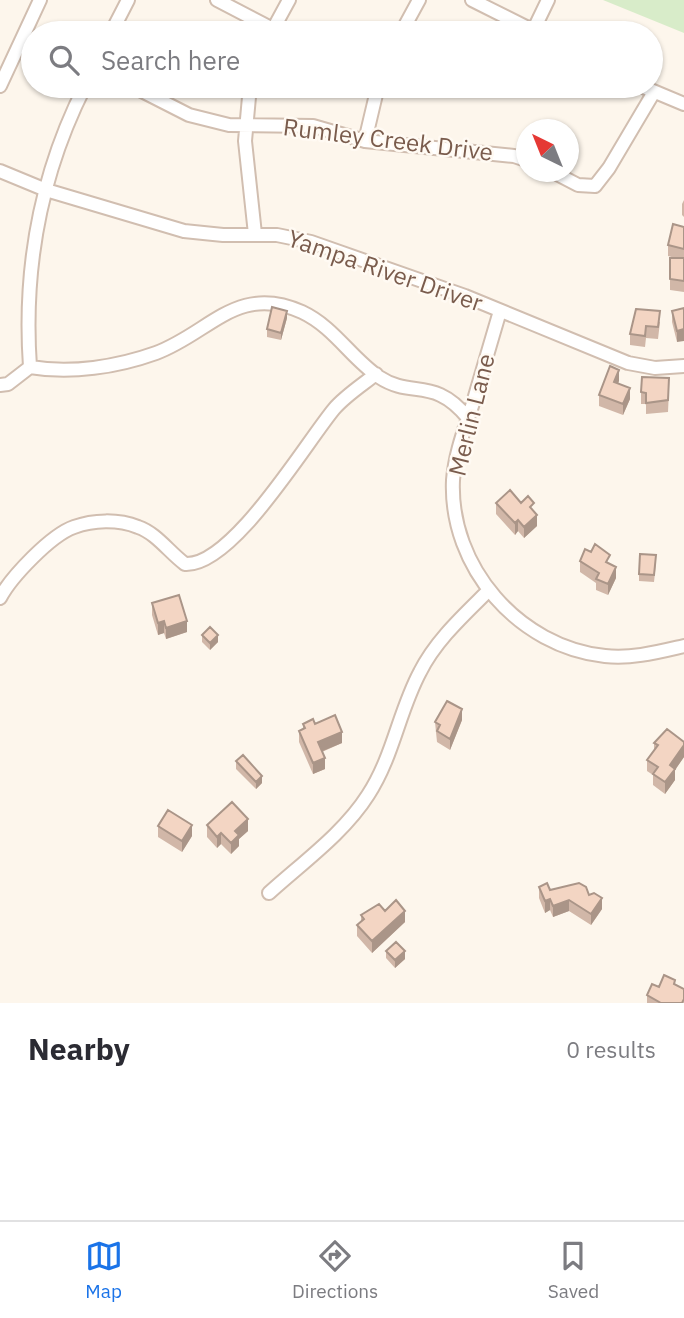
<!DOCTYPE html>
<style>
:root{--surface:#fff;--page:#f2f2f3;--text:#2b2b33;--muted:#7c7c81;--line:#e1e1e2;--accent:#1a73e8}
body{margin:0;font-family:"IBM Plex Sans",sans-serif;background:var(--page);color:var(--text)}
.compass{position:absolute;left:516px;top:119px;width:63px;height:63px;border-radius:50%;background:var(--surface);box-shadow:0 2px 5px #0004;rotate:317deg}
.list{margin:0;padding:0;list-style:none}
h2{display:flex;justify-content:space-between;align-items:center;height:91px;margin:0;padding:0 28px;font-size:30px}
h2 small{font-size:23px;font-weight:400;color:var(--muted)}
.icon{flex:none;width:38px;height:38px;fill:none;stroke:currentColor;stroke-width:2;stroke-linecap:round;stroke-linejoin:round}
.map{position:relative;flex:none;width:684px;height:1003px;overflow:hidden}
.search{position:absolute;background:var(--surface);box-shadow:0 2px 5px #0004;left:21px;right:21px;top:21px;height:77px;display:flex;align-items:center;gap:18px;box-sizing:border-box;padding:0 24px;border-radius:38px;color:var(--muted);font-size:26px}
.sheet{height:217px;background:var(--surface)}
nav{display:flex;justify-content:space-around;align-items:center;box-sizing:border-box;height:98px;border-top:2px solid var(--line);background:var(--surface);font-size:19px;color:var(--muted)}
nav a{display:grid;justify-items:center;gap:4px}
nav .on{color:var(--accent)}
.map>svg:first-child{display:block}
.green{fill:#d8ecc9}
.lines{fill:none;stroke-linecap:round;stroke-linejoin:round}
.minor-casing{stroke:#d1beb0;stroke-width:16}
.minor{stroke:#fff;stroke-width:12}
.wall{fill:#d1b7a8}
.shaded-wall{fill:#aa9588}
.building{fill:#f3d5c3;stroke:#aa9588;stroke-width:2}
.labels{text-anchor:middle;stroke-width:5;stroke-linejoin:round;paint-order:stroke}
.street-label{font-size:24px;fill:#7a5c4d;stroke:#fffaf3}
</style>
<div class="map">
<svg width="684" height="1003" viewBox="0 0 684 1003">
<rect width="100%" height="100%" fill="#fdf6ec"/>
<!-- green -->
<path class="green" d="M603,0H684V33Z"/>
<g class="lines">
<defs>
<path id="minor" d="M217,0L273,29
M472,0L538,33
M533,31L548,0
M111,33L128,0
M271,33L289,0
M401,33L419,0
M0,86L40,0
M132,86L189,115L229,125L313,126L365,141L514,156L526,160
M250,86L245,141L255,234
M641,86L684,104
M365,141L378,86
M0,171L46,190L184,231L223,235H277L311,242L465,296L628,363L655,368L684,366
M553,172L578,185L595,186L609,168L654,92
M500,311C491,341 482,372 473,403C465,428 455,453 453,480C449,567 519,647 605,656C632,659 658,652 684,646
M30,367C23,268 40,175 85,86
M0,385L8,384L30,367C71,374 117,367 156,353C210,333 237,283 302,312C334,327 351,358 379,377C412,399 434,376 468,418
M0,598C11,577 51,535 74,527C93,520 118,519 138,527C156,533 169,552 185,564C232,567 305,444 334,409C345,396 362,385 376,374
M269,893C302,863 344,833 368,795C393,757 399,711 420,672C436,640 464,615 489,590"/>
</defs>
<!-- minor casing -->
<use href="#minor" class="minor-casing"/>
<!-- minor -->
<use href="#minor" class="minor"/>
</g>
<!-- wall -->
<path class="wall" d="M684,200V217L682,215V204Z
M684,227V292L670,290V258H675L668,256V245Z
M684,308L677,342L672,322V311Z
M636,309L660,322L658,339L646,338L645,347L630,345V334Z
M287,318L281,340L267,337V329Z
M619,381L618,383L630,399L623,415L599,406V395Z
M669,390L668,412L646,414V404H641V392Z
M496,503H521L534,512L537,526L524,538L518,531L515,535L496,514Z
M580,561L610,564L616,578L608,595L596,590V583L580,572Z
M656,563L654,582L639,581V574Z
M152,603L187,632L166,639L164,633L158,635L152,615Z
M202,635L218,642L210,650L202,642Z
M462,720L450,750L437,742L435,722Z
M303,724H315L342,743L322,752L325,769L313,774L299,742V731L303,729Z
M684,742V757L675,770V780L665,794L653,785V775L647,771V760L654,750V743Z
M236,761L262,783L256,789L236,769Z
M207,825L248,831L239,839V846L231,854L221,844L217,848L207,837Z
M158,826L192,836L182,852L158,837Z
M539,887L550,890L589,895L602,909L591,925L569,911L553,917L550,910L545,913L539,898Z
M385,911L405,922L372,953L357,936V925L361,921V915Z
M386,951L405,959L395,968L386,958Z
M675,985L684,1003H647V995L659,987Z"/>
<!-- shaded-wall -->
<path class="shaded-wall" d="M287,311V318L281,340V333Z
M684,329V341L677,342V331Z
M619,370V381L614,393V382Z
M630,388V399L623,415V404Z
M537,515V526L524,538V527Z
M518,520V531L515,535V523Z
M616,567V578L608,595V584Z
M164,621V633L158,635V623Z
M187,621V632L166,639V628Z
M218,635V642L210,650V643Z
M462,709V720L450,750V739Z
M342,732V743L318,753V742Z
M684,745V757L675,770V780L665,794V782L670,765Z
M325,758V769L313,774V763Z
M262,776V783L256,789V782Z
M248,819V831L239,839V846L231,854V843L235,831Z
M192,825V836L182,852V841Z
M221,833V844L217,848V837Z
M602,898V909L591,925V914Z
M550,899V910L545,913V901Z
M569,900V911L553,917V906Z
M405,911V922L372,953V941Z
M405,951V959L395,968V960Z"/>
<!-- building -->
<path class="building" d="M673,224L684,227V249L668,245Z
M670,258H684V281L670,279Z
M272,307L287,311L281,333L267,329Z
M684,308V329L677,331L672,311Z
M636,309L660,311L658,327L646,326L645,336L630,334Z
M610,366L619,370L614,382L630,388L623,404L599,395Z
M642,377L669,378L668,400L646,403V393L641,392Z
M510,490L521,503L528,496L534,503L530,507L537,515L524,527L518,520L515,523L496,503Z
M595,544L610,555L606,562L616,567L608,584L596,579L599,573L580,561L585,549L591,552Z
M640,554L656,555L654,575L639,574Z
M179,595L187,621L166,628L164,621L158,623L152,603Z
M210,627L218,635L210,643L202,635Z
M447,701L462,709L450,739L437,731L440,725L435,722Z
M335,715L342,732L318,742L325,758L313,763L299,731L305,728L303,724L313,719L315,724Z
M667,729L684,742V745L670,765L675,769L665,782L653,774L658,767L647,760L658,745L654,743Z
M243,755L262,776L256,782L236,761Z
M232,802L248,819L235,831L239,835L231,843L221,833L217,837L207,825Z
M168,810L192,825L182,841L158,826Z
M547,883L550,890L579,883L586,887L589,895L594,893L602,898L591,914L569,900L553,906L550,899L545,901L539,887Z
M396,900L405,911L372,941L357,925L364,919L361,915L379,904L385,911Z
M396,942L405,951L395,960L386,951Z
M664,975L675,980L674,984L684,989V999L682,1003H661L647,995L652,984L659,987Z"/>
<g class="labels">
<!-- street labels -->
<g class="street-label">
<text transform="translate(388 140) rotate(7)" y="8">Rumley Creek Drive</text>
<text transform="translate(385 271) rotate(19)" y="8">Yampa River Driver</text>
<text transform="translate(472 415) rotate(-76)" y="8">Merlin Lane</text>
</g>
</g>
</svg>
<svg class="compass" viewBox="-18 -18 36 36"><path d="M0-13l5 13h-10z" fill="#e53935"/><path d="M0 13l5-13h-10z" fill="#7c7c81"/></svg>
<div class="search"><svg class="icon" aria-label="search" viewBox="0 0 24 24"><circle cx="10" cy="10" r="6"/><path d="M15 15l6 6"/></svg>Search here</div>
</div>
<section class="sheet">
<h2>Nearby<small>0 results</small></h2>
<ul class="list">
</ul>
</section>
<nav>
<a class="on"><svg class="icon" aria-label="map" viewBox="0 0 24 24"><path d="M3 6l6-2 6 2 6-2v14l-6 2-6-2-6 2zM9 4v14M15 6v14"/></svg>Map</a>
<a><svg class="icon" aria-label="directions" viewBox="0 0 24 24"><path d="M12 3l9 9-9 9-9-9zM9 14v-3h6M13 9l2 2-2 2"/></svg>Directions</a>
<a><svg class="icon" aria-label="saved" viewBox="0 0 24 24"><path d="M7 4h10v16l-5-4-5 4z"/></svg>Saved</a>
</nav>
